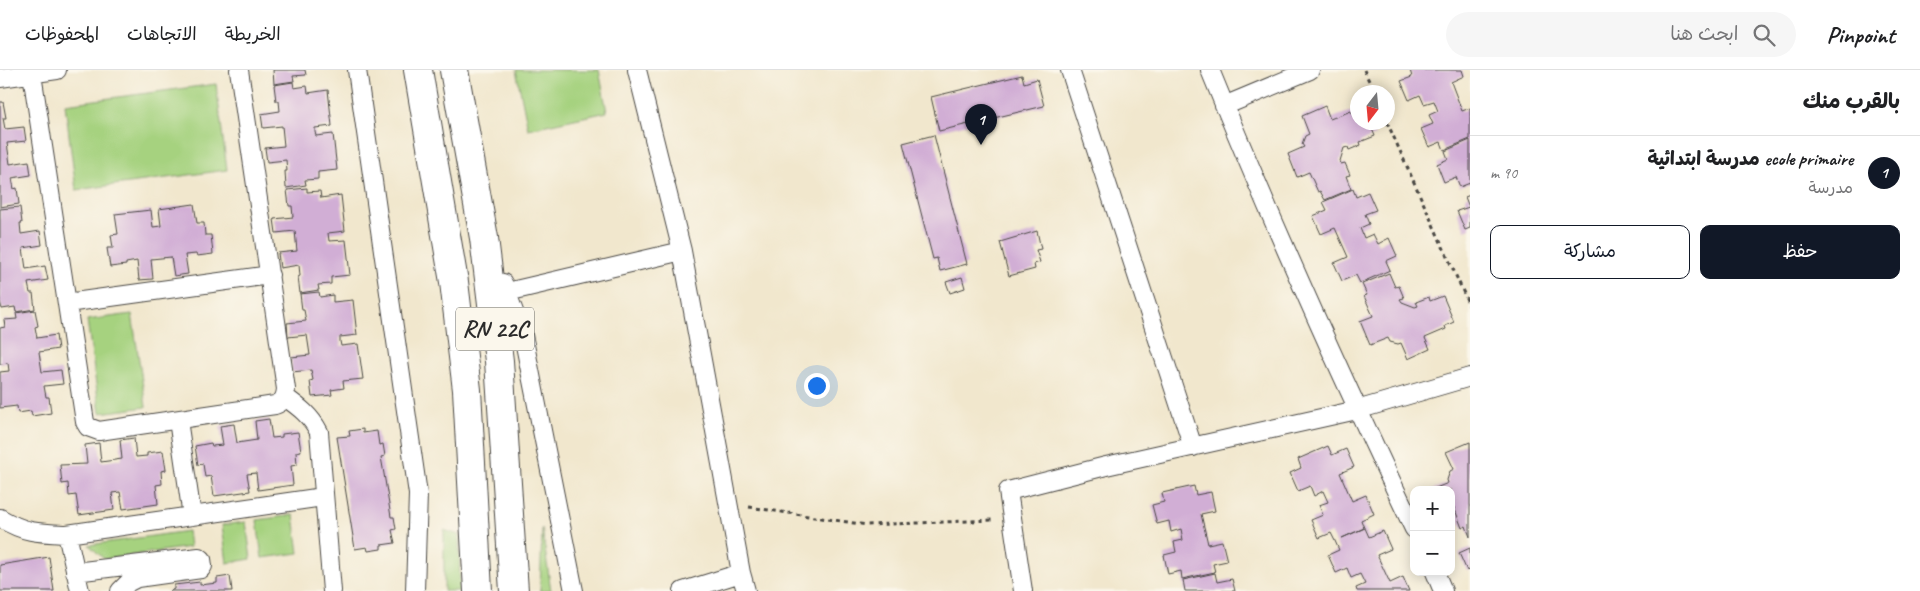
<!DOCTYPE html>
<html lang="ar">
<meta charset="utf-8">
<style>
:root{--surface:#fff;--page:#f6f6f6;--text:#202124;--muted:#757577;--line:#e0e0e0;--accent:#111827}
body{margin:0;font-family:Caveat,"Playpen Sans Arabic",sans-serif;background:var(--page);color:var(--text);direction:rtl}
.controls{position:absolute;right:15px;bottom:15px;display:grid;overflow:hidden;border-radius:10px;box-shadow:0 2px 12px #0003}
.controls button{width:45px;height:45px;display:grid;place-items:center;padding:0;border:0;border-bottom:1px solid var(--line);background:var(--surface);color:var(--text);font:25px sans-serif}
.compass{position:absolute;left:1350px;top:15px;width:45px;height:45px;border-radius:50%;background:var(--surface);box-shadow:0 2px 12px #0003;rotate:196deg}
.you{position:absolute;left:816px;top:315px;width:18px;height:18px;margin:-12px;border:4px solid #fff;border-radius:50%;background:#1a73e8;box-shadow:0 0 0 8px #1a73e833}
.badge{display:grid;place-items:center;width:32px;height:32px;border-radius:50%;background:var(--accent);color:#fff;font-size:16px;font-weight:700}
.pin{position:absolute;translate:-50% -41px;filter:drop-shadow(0 1px 2px #0008)}
.pin::after{content:'';position:absolute;top:26px;width:18px;height:15px;background:inherit;clip-path:polygon(0 0,100% 0,50% 100%)}
.list{margin:0;padding:0;list-style:none}
h2{display:flex;justify-content:space-between;align-items:center;height:65px;margin:0;padding:0 20px;font-size:21px}
h2 small{font-size:16px;font-weight:400;color:var(--muted)}
.list li{display:grid;grid-template-columns:32px 1fr auto;gap:15px;align-items:center;box-sizing:border-box;height:75px;padding:0 20px;border-top:1px solid var(--line)}
.list b{display:block;font-size:19px;white-space:nowrap}
.list p{margin:0;font-size:16px;white-space:nowrap;color:var(--muted)}
.list em{font-size:16px;font-style:normal;color:var(--muted)}
.actions{display:flex;gap:10px;padding:15px 20px}
.actions a{flex:1;padding:11px 0;border:1px solid var(--accent);border-radius:10px;text-align:center;font-size:18px;color:var(--accent)}
.actions .main{background:var(--accent);color:#fff}
.icon{flex:none;width:28px;height:28px;fill:none;stroke:currentColor;stroke-width:2;stroke-linecap:round;stroke-linejoin:round}
.map{position:relative;flex:none;width:1470px;height:521px;overflow:hidden;direction:ltr}
header{display:flex;align-items:center;gap:30px;box-sizing:border-box;height:70px;padding:0 25px;background:var(--surface);border-bottom:1px solid var(--line)}
header strong{font-size:24px}
nav{display:flex;gap:28px;margin-inline-start:auto;font-size:18px}
.search{width:350px;height:45px;background:var(--page);display:flex;align-items:center;gap:12px;box-sizing:border-box;padding:0 18px;border-radius:28px;color:var(--muted);font-size:19px}
main{display:flex}
aside{flex:1;background:var(--surface)}
.map>svg:first-child{display:block}
.green{fill:#a6d27f;stroke:#687e55}
.building{fill:#d1aed5}
.lines{fill:none;stroke-linecap:round;stroke-linejoin:round}
.street-casing{stroke:#494743;stroke-width:20}
.highway-casing{stroke:#494743;stroke-width:30}
.path{stroke:#494743;stroke-width:3;stroke-dasharray:4 4;stroke-linecap:butt}
.street{stroke:#fff;stroke-width:18}
.highway{stroke:#fff;stroke-width:28}
.labels{text-anchor:middle;stroke-width:5;stroke-linejoin:round;paint-order:stroke}
.shield{fill:#fbf7ec;stroke:#696865;stroke-width:1}
.shield-label{font-size:24px;font-weight:bold;fill:#2b2b2b}
</style>
<header>
<strong>Pinpoint</strong>
<div class="search"><svg class="icon" aria-label="search" viewBox="0 0 24 24"><circle cx="10" cy="10" r="6"/><path d="M15 15l6 6"/></svg>ابحث هنا</div>
<nav><a>الخريطة</a><a>الاتجاهات</a><a>المحفوظات</a></nav>
</header>
<main>
<aside>
<h2>بالقرب منك<small></small></h2>
<ul class="list">
<li><span class="badge">1</span><div><b>ecole primaire مدرسة ابتدائية</b><p>مدرسة</p></div><em>90 m</em></li>
</ul>
<div class="actions"><a class="main">حفظ</a><a>مشاركة</a></div>
</aside>
<div class="map">
<svg width="1470" height="521" viewBox="0 0 1470 521">
<rect width="100%" height="100%" fill="#fbf7ec"/>
<filter id="ink" filterUnits="userSpaceOnUse"><feTurbulence type="fractalNoise" baseFrequency=".02" numOctaves="2"/><feDisplacementMap in="SourceGraphic" scale="10" xChannelSelector="R" yChannelSelector="G"/><feConvolveMatrix kernelMatrix="1 2 1 2 8 2 1 2 1" color-interpolation-filters="sRGB"/></filter>
<filter id="wash" filterUnits="userSpaceOnUse"><feTurbulence type="fractalNoise" baseFrequency=".0096" numOctaves="4" result="noise"/><feDisplacementMap in="SourceGraphic" scale="20" xChannelSelector="R" yChannelSelector="G"/><feGaussianBlur stdDeviation="1.12" result="paint"/><feColorMatrix in="noise" values="0 0 0 0 0 0 0 0 0 0 0 0 0 0 0 0 0 1.4 0 .05"/><feComposite in="paint" operator="in"/></filter>
<g filter="url(#wash)">
<rect width="100%" height="100%" fill="#f1e7cd"/>
<!-- green -->
<path class="green" d="M516,0H599L607,42L528,59Z
M216,14L227,100L76,120L65,34Z
M132,244L146,337L100,343L87,250Z
M294,445L299,483L262,488L257,450Z
M246,452L251,489L227,493L222,455Z
M542,458L551,521H540Z
M444,460L459,465L460,521H444Z
M188,461L190,477L104,489L89,475Z"/>
<g id="blocks">
<!-- building -->
<path class="building" d="M273,0H305L306,5L293,6L294,11L274,14Z
M1410,0H1462L1464,6L1451,12L1462,41L1470,38V69L1444,80L1441,72L1429,77L1421,59L1433,54L1429,45L1438,41L1434,31L1424,34L1420,25L1409,30L1401,11L1412,7Z
M1022,5L1024,13L1037,9L1044,36L939,61L931,27Z
M293,12L294,18L307,16L308,23L328,20L332,56L315,58V62L316,66L333,64L337,100L318,102V109L305,110L306,115L286,118L285,101H287L286,90L267,92L265,78L284,76L282,56L263,58L261,44L280,41L279,31H276L274,15Z
M0,32H3L6,48H3L5,59L24,57L26,71L7,73L10,94L29,91L31,105L12,108L14,119L17,118L19,134L0,137Z
M1325,36L1330,49L1351,41L1352,43L1358,41V52H1369L1375,66L1360,72L1361,75L1349,80L1348,77L1344,78L1340,91L1341,94L1345,93L1350,105L1346,106L1351,119L1325,130L1320,121L1318,122L1309,102L1297,107L1288,84L1304,77L1302,74L1305,66L1309,64L1302,46Z
M934,65L967,194L940,201L937,188L933,189L903,73Z
M1470,70V113L1460,117L1456,107L1444,112L1437,94L1448,89L1445,81Z
M307,118V122L320,121L321,128L341,125L345,161L328,163L329,171L346,170L350,205L331,207V214L318,215L319,220L300,223L298,207L300,206L299,195L280,198L278,183L297,181L295,161L276,163L274,149L293,147L292,136H289L287,120Z
M1353,119L1356,127L1368,122L1376,140L1365,144L1369,154L1360,158L1364,168L1373,164L1378,174L1389,168L1397,186L1386,191L1390,200L1360,213L1356,205L1342,211L1334,193L1348,187L1335,158L1321,164L1313,146L1327,140L1323,132Z
M1470,125V158L1465,160L1457,141L1469,137L1465,127Z
M194,134L197,153H204L205,165H211L213,184L197,186L196,184L185,185L188,204L174,206L171,187L151,189L153,209L139,210L137,191L126,193V195L110,197L107,178H113L111,165L118,164L115,144L151,140L153,157L161,156L159,139Z
M20,137L22,153H20L21,164L40,161L42,175L23,178L26,199L45,196L48,210L28,213L30,223H33L35,239L16,242L15,237L2,239L0,232V139Z
M1037,161L1041,179L1036,180L1040,192L1034,194L1035,199L1009,206L1000,172Z
M1389,203L1395,217L1399,216L1404,228L1400,229L1402,232L1415,237L1418,236L1416,232L1429,227L1430,231L1443,226L1454,252L1445,256L1446,259L1425,268L1430,279L1408,289L1401,273L1398,274L1390,272L1388,268L1370,275L1360,251L1373,246L1364,226L1367,225L1362,214Z
M962,207L965,218L950,223L946,212Z
M319,222L320,227L333,225V232L353,230L357,265L340,267V271L341,276L358,274L363,309L343,311L344,318L331,320L332,325L312,327L310,311L313,310L311,300L292,302L291,287L310,285L307,265L288,267L287,253L306,251L304,240H302L300,224Z
M35,240L38,256L35,257L37,268L56,265L58,279L39,282L42,302L61,300L63,314L44,316L46,327H49L51,343L32,346L31,341L18,343L17,336L0,338V302L9,301L8,293L0,294V258L5,257L4,250L17,249L16,243Z
M269,349L272,368L282,367V364L298,362L301,381L296,382L297,395L291,396L293,415L258,420L256,403L247,404L250,421L214,426L211,406L205,407L203,394L198,395L195,376L211,373L212,376L223,375L220,356L234,354L237,373L257,370L255,351Z
M363,359V363L377,361L379,375L383,374L385,386L381,387L384,404L391,447H394L396,459L392,460L395,473L381,475V479L368,481L367,477L355,479L337,367L350,366L349,361Z
M134,368L136,387L147,386V383L163,381L166,400L161,401L162,414L156,415L158,434L123,439L120,422L112,423L114,440L79,445L76,425L69,426L68,413L62,414L60,395L87,394L85,375L99,373L101,392L122,389L120,370Z
M1470,372V467L1466,456L1462,458L1454,437L1451,438V420H1431L1448,413L1447,410L1450,401L1454,399L1446,382Z
M1328,376L1332,385L1346,379L1354,397L1340,403L1352,431L1366,425L1374,444L1361,450L1364,458L1342,468L1365,458L1369,467L1383,461L1391,479L1377,485L1390,513L1403,507L1409,521H1357L1356,518L1365,514L1360,504L1351,508L1347,498L1336,503L1328,485L1339,480L1335,471L1331,463L1319,468L1311,450L1323,445L1319,435L1328,432L1323,421L1314,426L1310,416L1298,421L1290,403L1301,398L1298,389Z
M1194,416L1196,425L1211,422L1215,441L1201,444L1208,474L1222,471L1227,491L1213,494L1215,502L1182,509L1181,501L1168,504L1164,485L1176,482L1174,472L1183,470L1181,459L1171,462L1169,451L1157,454L1152,435L1164,432L1162,423Z
M1470,478V500L1467,501L1459,483Z
M49,487L54,521H0V495Z
M1215,503L1217,512L1232,509L1235,521H1185L1183,510Z
M230,506L232,521H170L174,519V515L200,512V515L217,513V508Z"/>
</g>
</g>
<g filter="url(#ink)">
<use href="#blocks" fill-opacity="0" stroke="#494743" stroke-width="1"/>
<g class="lines">
<defs>
<path id="street" d="M357,0L418,424L415,521
M1070,0L1193,377
M1210,0C1273,155 1342,308 1414,459
M32,4L85,352L88,357L99,361L275,335C283,332 285,328 286,319L239,0
M0,8L57,0
M1224,36L1310,0
M682,181L741,503L683,521
M503,213L523,265L574,521
M507,222L682,181L637,0
M67,233L270,205
M285,327C299,337 311,346 319,362L332,521
M178,350L192,446
M0,448C25,463 38,463 67,464L323,427
M67,464L80,521
M75,502L199,487L202,489L203,496L201,499L137,508L129,512L120,521
M1435,502L1443,521
M741,503L746,521
M1023,521L1008,421L1106,396L1357,340L1470,307"/>
<path id="highway" d="M418,0L454,212L467,320L478,521
M454,0L484,168L499,291L514,521"/>
</defs>
<!-- street casing -->
<use href="#street" class="street-casing"/>
<!-- highway casing -->
<use href="#highway" class="highway-casing"/>
<!-- path -->
<path class="path" d="M1364,0L1374,22
M1387,52L1470,237
M749,437L867,455L994,450"/>
<!-- street -->
<use href="#street" class="street"/>
<!-- highway -->
<use href="#highway" class="highway"/>
</g>
</g>
<g class="labels">
<!-- shield labels -->
<rect class="shield" x="456" y="237.5" width="78" height="43" rx="4"/>
<g class="shield-label">
<text x="495" y="267">RN 22C</text>
</g>
</g>
</svg>
<div class="controls">
<button>+</button>
<button>−</button>
</div>
<svg class="compass" viewBox="-18 -18 36 36"><path d="M0-13l5 13h-10z" fill="#e53935"/><path d="M0 13l5-13h-10z" fill="#757577"/></svg>
<div class="you"></div>
<div class="pin badge" style="left:981px;top:75px">1</div>
</div>
</main>
